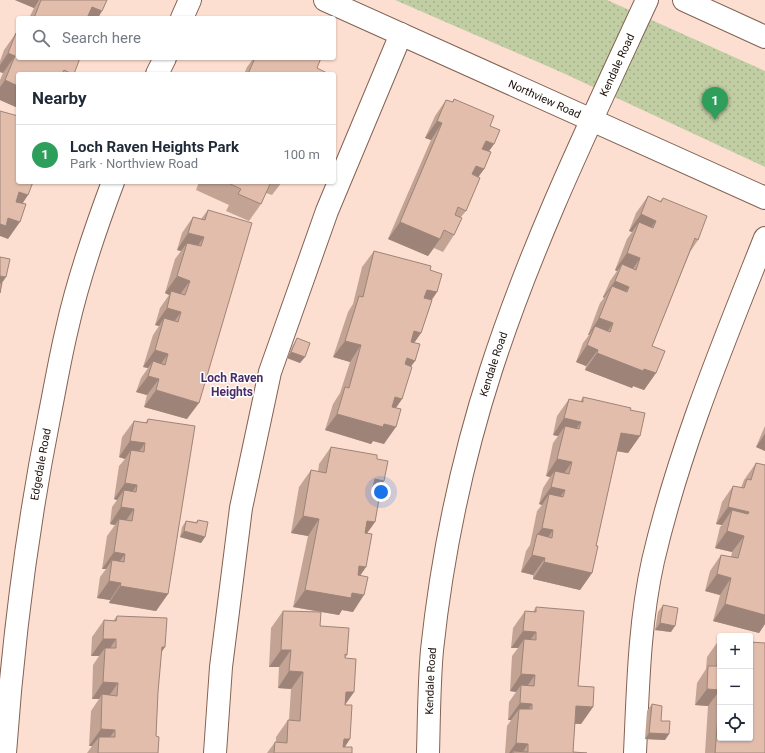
<!DOCTYPE html>
<meta charset="utf-8">
<style>
:root{--surface:#fff;--page:#f6f6f7;--text:#1f2937;--muted:#747a83;--line:#e0e1e3;--accent:#2563eb}
body{margin:0;font-family:Roboto,sans-serif;background:var(--page);color:var(--text)}
.controls{position:absolute;right:12px;bottom:12px;display:grid;overflow:hidden;border-radius:4px;box-shadow:0 1px 3px #0004}
.controls button{width:36px;height:36px;display:grid;place-items:center;padding:0;border:0;border-bottom:1px solid var(--line);background:var(--surface);color:var(--text);font:20px sans-serif}
.you{position:absolute;left:381px;top:492px;width:14px;height:14px;margin:-10px;border:3px solid #fff;border-radius:50%;background:#1a73e8;box-shadow:0 0 0 6px #1a73e833}
.badge{display:grid;place-items:center;width:26px;height:26px;border-radius:50%;background:var(--accent);color:#fff;font-size:13px;font-weight:700}
.pin{position:absolute;translate:-50% -33px;filter:drop-shadow(0 1px 2px #0008)}
.pin::after{content:'';position:absolute;top:21px;width:14px;height:12px;background:inherit;clip-path:polygon(0 0,100% 0,50% 100%)}
.list{margin:0;padding:0;list-style:none}
h2{display:flex;justify-content:space-between;align-items:center;height:52px;margin:0;padding:0 16px;font-size:17px}
h2 small{font-size:13px;font-weight:400;color:var(--muted)}
.list li{display:grid;grid-template-columns:26px 1fr auto;gap:12px;align-items:center;box-sizing:border-box;height:60px;padding:0 16px;border-top:1px solid var(--line)}
.list b{display:block;font-size:15px;white-space:nowrap}
.list p{margin:0;font-size:13px;white-space:nowrap;color:var(--muted)}
.list em{font-size:13px;font-style:normal;color:var(--muted)}
.icon{flex:none;width:22px;height:22px;fill:none;stroke:currentColor;stroke-width:2;stroke-linecap:round;stroke-linejoin:round}
.map{position:relative;flex:none;width:765px;height:753px;overflow:hidden}
.search{position:absolute;background:var(--surface);box-shadow:0 1px 3px #0004;left:16px;top:16px;width:320px;height:44px;display:flex;align-items:center;gap:10px;box-sizing:border-box;padding:0 14px;border-radius:4px;color:var(--muted);font-size:15px}
.panel{position:absolute;background:var(--surface);box-shadow:0 1px 3px #0004;left:16px;top:72px;width:320px;height:112px;border-radius:4px}
.map>svg:first-child{display:block}
.park{fill:url(#park-dots)}
.lines{fill:none;stroke-linecap:round;stroke-linejoin:round}
.minor-casing{stroke:#826253;stroke-width:24}
.minor{stroke:#fff;stroke-width:22}
.wall{fill:#c2a394}
.shaded-wall{fill:#9e8478}
.building{fill:#e2bdac;stroke:#9e8478}
.labels{text-anchor:middle;stroke-width:3;stroke-linejoin:round;paint-order:stroke}
.street-label{font-size:11px;fill:#1e110b;stroke:#fff}
.neighbourhood-label{font-size:12px;font-weight:bold;fill:#492b65;stroke:#fff}
</style>
<div class="map">
<svg width="765" height="753" viewBox="0 0 765 753">
<defs>
<pattern id="park-dots" width="8" height="8" patternUnits="userSpaceOnUse"><rect width="8" height="8" fill="#c1cda3"/><path d="M2 2h.1M6 6h.1" fill="none" stroke="#a5af8b" stroke-width="1.8" stroke-linecap="round"/></pattern>
</defs>
<rect width="100%" height="100%" fill="#fddfd1"/>
<!-- park -->
<path class="park" d="M395,0H607L765,71V167L563,73Z"/>
<g class="lines">
<defs>
<g id="minor">
<path id="s1" d="M325,0L765,198"/>
<path d="M684,0L765,37"/>
<path d="M182,18L190,0"/>
<path d="M157,74L165,58"/>
<path id="s2" d="M5,753C13,640 27,529 49,418C55,388 60,358 67,329C78,279 95,230 113,182"/>
<path d="M215,753L221,667L241,508L270,372L327,211L401,34"/>
<path id="s3" d="M428,753C429,719 429,684 432,650C442,556 462,460 491,370C532,243 591,121 647,0"/>
<path d="M635,753C638,689 639,624 653,561C679,449 723,344 765,238"/>
</g>
</defs>
<!-- minor casing -->
<use href="#minor" class="minor-casing"/>
<!-- minor -->
<use href="#minor" class="minor"/>
</g>
<!-- wall -->
<path class="wall" d="M15,0H107L98,18H29L34,8Z
M16,33L18,58H80L74,74H18V108L0,100V80L3,73L0,72V61L4,50Z
M250,58H321L317,68L326,74H244L247,67L253,59Z
M454,99L490,126L494,144L489,151L484,169L478,177L466,211L461,217L454,235L443,252L434,248L428,256L388,239L431,140L425,138L435,116L446,100L452,102Z
M199,182H282L272,195L266,193L261,204L249,221L226,211L229,205L196,190Z
M648,196L660,201L663,198L698,240L690,252L652,346L656,373L644,390L633,386L632,388L585,370L586,366L576,362L583,343L589,335H588L600,303L604,298L603,297L610,281L617,271L615,270L627,239L632,232L629,231L636,213Z
M208,210L187,419L144,407L147,395L136,392L141,378L148,368L143,367L153,335L159,326L155,325L160,308L169,295L165,293L175,259L181,251L177,250L182,233L193,217L201,219Z
M374,251L430,270L437,292L432,300L421,333L414,343L415,361L411,366L402,399L396,408L384,444L373,441L371,444L325,430L333,404L340,393L350,362L333,357L348,312L353,304L362,267Z
M297,338L305,357L300,363L287,358L293,345Z
M583,397L630,410L640,436L628,453L617,451L596,546L592,573L580,590L533,579V575L521,572L526,551L530,545L537,511L542,505L539,504L543,488L550,477L546,476L553,443L558,436L553,435L557,416L569,399L580,402Z
M148,419L168,594L156,611L109,603L110,600L97,598L100,577L106,569H102L107,536L115,525L110,524L112,507L117,500L114,499L119,466L125,459L119,457L122,437L134,421L145,423Z
M765,426V451L756,447Z
M331,447L377,459L379,488L375,522L367,533L366,567L360,576L353,612L342,610L339,615L293,607L308,536L291,533L299,487L311,470L318,472L319,464Z
M756,463L765,465V624L759,633L713,621L720,595L705,591L710,571L721,555L731,557L732,552L715,548L720,527L722,525L716,524L722,502L733,486L741,488L742,485L744,480Z
M198,520L205,537L201,543L180,537L182,527L186,521L196,522Z
M663,605L671,632L655,630L658,612Z
M536,607L578,686L593,707L581,724H575L573,752L587,753H505L507,726L511,720H508L509,702L516,692L510,691L512,656L518,648H511L513,628L525,611L533,612Z
M283,611L320,626L347,655L345,658L354,692L345,705V747L352,753H267L275,742H276V737L288,720H289L291,689L278,688L279,667H269L271,628Z
M117,616L165,647L161,652L158,692L156,736L158,753H87L92,746H89L91,711L99,699H92L93,665L99,656H91L92,637L104,620L113,621Z
M719,640L765,753H705L708,706L695,705L697,683L706,669L707,657Z
M652,704L661,721L669,734L665,740L645,739L647,711Z"/>
<!-- shaded-wall -->
<path class="shaded-wall" d="M15,0H39L34,8Z
M92,7L102,11L98,18H84Z
M8,53L15,56L3,73L0,72V65Z
M5,80L18,86V108L0,100V87Z
M437,121L442,123L431,140L425,138Z
M486,141L494,144L482,161L474,158Z
M476,166L484,169L472,186L464,183Z
M19,192L28,195L17,212L8,208Z
M641,214L656,221L644,238L639,222L632,232L629,231Z
M8,218L20,222L8,239L0,236V224Z
M400,222L440,239L428,256L388,239Z
M188,233L204,237L192,254L187,243L181,251L177,250Z
M627,253L640,258L629,275L622,264L617,271L615,270Z
M0,276L6,277L0,286Z
M177,276L190,281L178,297L171,291L169,295L165,293Z
M615,281L629,287L617,303L612,286L604,298L603,297Z
M427,290L437,292L425,309L415,306Z
M167,308L181,312L169,329L164,318L159,326L155,325Z
M599,318L613,323L602,340L595,326L589,335H588Z
M414,331L421,333L409,350L402,348Z
M345,341L361,345L350,362L333,357Z
M587,345L598,350L586,366L576,362Z
M155,350L168,354L156,371L153,361L148,368L143,367Z
M291,352L305,357L300,363L287,358Z
M597,353L656,373L644,390L633,386L632,388L585,370Z
M407,358L415,361L403,377L395,375Z
M148,376L159,379L147,395L136,392Z
M156,390L199,403L187,419L144,407Z
M395,397L402,399L390,416L383,414Z
M337,414L384,424L396,427L384,444L373,441L371,444L325,430Z
M564,418L581,422L569,439L565,426L558,436L553,435Z
M621,433L640,436L628,453L609,450Z
M765,434V451L756,447Z
M130,441L145,443L133,460L131,450L125,459L119,457Z
M557,459L572,462L560,479L555,471L550,477L546,476Z
M375,479L384,481L372,498Z
M125,483L137,485L126,501L124,490L117,500L114,499Z
M551,487L565,490L553,507L549,494L542,505L539,504Z
M121,507L134,509L122,526L119,519L115,525L110,524Z
M728,507L749,512L737,529L732,510L722,525L716,524Z
M303,516L319,519L308,536L291,533Z
M367,521L375,522L363,539Z
M542,528L553,530L542,547L537,535Z
M184,531L205,537L201,543L180,537Z
M727,531L744,536L732,552L715,548Z
M114,552L125,554L113,570L112,560L106,569H102Z
M532,555L545,558L533,575L521,572Z
M544,562L592,573L580,590L533,579Z
M359,566L366,567L354,584Z
M717,574L731,578L720,595L705,591Z
M109,581L121,583L110,600L97,598Z
M120,586L168,594L156,611L109,603Z
M305,590L352,593L364,595L353,612L342,610L339,615L293,607Z
M725,604L765,615V624L759,633L713,621Z
M660,623L675,626L671,632L655,630Z
M523,631L536,632L524,649V639L518,648H511Z
M103,639H116L105,656V648L99,656H91Z
M162,647H165L153,664Z
M281,650H291L279,667H269Z
M289,671L303,672L291,689L278,688Z
M521,674L535,675L523,692L521,685L516,692L510,691Z
M103,682L118,683L106,700L102,694L99,699H92Z
M707,689L720,690L708,706L695,705Z
M346,692H354L342,709Z
M520,703L532,704L521,721L519,709L511,720H508Z
M576,706L593,707L581,724L564,723Z
M101,729L115,730L103,747L99,737L92,746H89Z
M649,733L669,734L665,740L645,739Z
M344,739H350L341,753Z
M516,743L528,744L522,753L513,751L512,753H509Z"/>
<!-- building -->
<path class="building" d="M41,0H107L102,11L92,7L87,18H34Z
M16,33L18,34V58H80L74,74H72L64,70L62,74H18V86L5,80L15,56L8,53Z
M255,58H321L317,68L327,73L326,74H248Z
M454,99L494,116L490,126L500,130L494,144L486,141L482,149L491,152L484,169L476,166L472,174L480,178L466,211L458,207L455,215L462,218L454,235L444,230L440,239L400,222L442,123L437,121L446,100L453,102Z
M0,111L18,116V182H33L28,195L19,192L16,202L26,204L20,222L8,218L6,226L0,224Z
M226,182H271L261,204L238,194L241,189Z
M648,196L661,202L663,198L707,216L698,240L695,238L652,346L665,351L656,373L644,369L643,371L597,353L598,350L587,345L595,326L610,332L613,323L599,318L612,286L627,292L629,287L615,281L622,264L636,270L640,258L627,253L639,222L653,228L656,221L641,214Z
M208,210L252,223L199,403L156,390L159,379L148,376L153,361L165,365L168,354L155,350L164,318L178,322L181,312L167,308L171,291L185,295L190,281L177,276L187,243L201,246L204,237L188,233L193,217L205,220Z
M374,251L431,266L430,270L442,274L437,292L427,290L424,298L432,300L421,333L414,331L411,342L420,344L415,361L407,358L405,364L412,367L402,399L395,397L392,407L401,409L396,427L384,424L383,427L337,414L345,387L349,388L361,345L345,341L359,296L363,297Z
M0,257L10,259L6,277L0,276Z
M0,283H2L0,293Z
M297,338L310,343L305,357L291,352Z
M583,397L631,408L630,410L645,413L640,436L621,433L596,546H598L592,573L544,562L545,558L532,555L537,534L552,538L553,530L542,528L549,494L563,497L565,490L551,487L555,471L569,474L572,462L557,459L565,426L579,429L581,422L564,418L569,399L583,402Z
M148,419L195,426L168,594L120,586L121,583L109,581L112,560L124,562L125,554L114,552L119,519L132,521L134,509L121,507L124,490L136,492L137,485L125,483L131,450L144,452L145,443L130,441L134,421L147,423Z
M331,447L377,455V459L388,461L384,481L375,479L373,487L381,488L375,522L367,521L365,533L372,534L366,567L359,566L358,575L368,577L364,595L352,593L351,598L305,590L319,519L303,516L311,470L326,473Z
M756,463L765,465V615L725,604L731,578L717,574L721,555L738,558L744,536L727,531L732,510L748,514L749,512L728,507L733,486L744,488L747,479L751,480Z
M198,520L208,522L205,537L184,531L186,521L197,523Z
M663,605L678,608L675,626L660,623Z
M536,607L584,611L578,686L594,687L593,707L576,706L573,752L587,753H513V751L528,752V744L516,743L519,709H532V704L520,703L521,685L534,686L535,675L521,674L524,639L536,640V632L523,631L525,611L536,612Z
M283,611L321,612L320,626L349,628L347,655L345,654V658L356,659L354,692H346L345,705H352L350,739H344L343,747H352V753H274L275,742L287,743L288,720L300,721L303,672L289,671L291,650H281Z
M117,616L167,618L165,647H162L158,692L156,736L159,737L158,753H98L99,737H115V730L101,729L102,694L117,696L118,683L103,682L105,648H116V639H103L104,620L116,621Z
M719,640H720V738H750V642L765,643V753H715L720,690L707,689L708,666H717Z
M652,704L662,706L661,721H670L669,734L649,733Z"/>
<g class="labels">
<!-- street labels -->
<g class="street-label">
<text dy="4" stroke="none"><textPath href="#s3" startOffset="720">Kendale Road</textPath></text>
<text dy="4" stroke="none"><textPath href="#s1" startOffset="241">Northview Road</textPath></text>
<text dy="4" stroke="none"><textPath href="#s3" startOffset="396">Kendale Road</textPath></text>
<text dy="4" stroke="none"><textPath href="#s2" startOffset="291">Edgedale Road</textPath></text>
<text dy="4" stroke="none"><textPath href="#s3" startOffset="72">Kendale Road</textPath></text>
</g>
<!-- neighbourhood labels -->
<g class="neighbourhood-label">
<text x="232" y="382">Loch Raven<tspan x="232" dy="14">Heights</tspan></text>
</g>
</g>
</svg>
<div class="controls">
<button>+</button>
<button>−</button>
<button><svg class="icon" aria-label="locate" viewBox="0 0 24 24"><circle cx="12" cy="12" r="6"/><path d="M12 2v4M12 18v4M2 12h4M18 12h4"/></svg></button>
</div>
<div class="you"></div>
<div class="pin badge" style="left:715px;top:120px;background:#2e9e5b">1</div>
<div class="search"><svg class="icon" aria-label="search" viewBox="0 0 24 24"><circle cx="10" cy="10" r="6"/><path d="M15 15l6 6"/></svg>Search here</div>
<section class="panel">
<h2>Nearby<small></small></h2>
<ul class="list">
<li><span class="badge" style="background:#2e9e5b">1</span><div><b>Loch Raven Heights Park</b><p>Park · Northview Road</p></div><em>100 m</em></li>
</ul>
</section>
</div>
